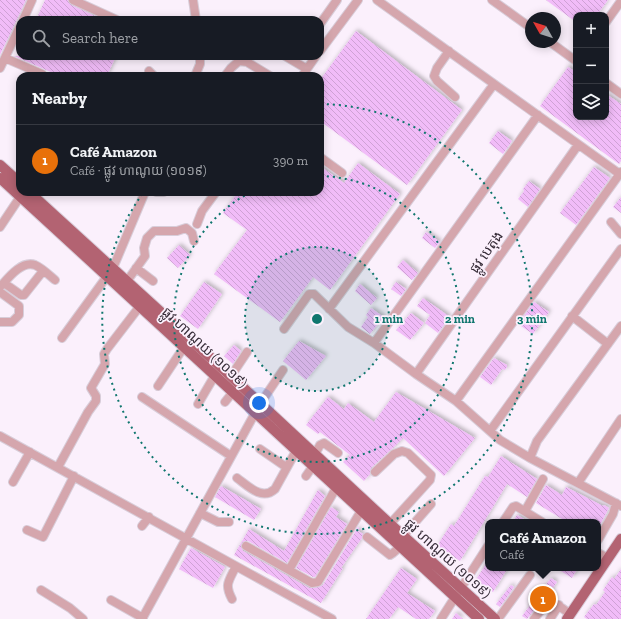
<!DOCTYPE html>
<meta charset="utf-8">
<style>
:root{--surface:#171b24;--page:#242831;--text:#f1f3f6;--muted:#9ea1a6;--line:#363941;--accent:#9447b8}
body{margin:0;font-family:"Zilla Slab","Noto Sans Khmer",serif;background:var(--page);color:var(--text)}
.controls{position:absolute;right:12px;top:12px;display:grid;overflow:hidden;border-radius:8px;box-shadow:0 2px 10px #0003}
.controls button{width:36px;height:36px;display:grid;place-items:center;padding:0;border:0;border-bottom:1px solid var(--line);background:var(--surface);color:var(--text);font:20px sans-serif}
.compass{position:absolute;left:525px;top:12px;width:36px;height:36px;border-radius:50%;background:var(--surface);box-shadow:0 2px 10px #0003;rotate:309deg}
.you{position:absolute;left:259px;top:403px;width:14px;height:14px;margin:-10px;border:3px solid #fff;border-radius:50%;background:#1a73e8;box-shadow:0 0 0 6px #1a73e833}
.badge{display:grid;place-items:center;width:26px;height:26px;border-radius:50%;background:var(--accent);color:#fff;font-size:13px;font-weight:700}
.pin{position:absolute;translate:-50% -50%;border:2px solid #fff;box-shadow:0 1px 4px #0006}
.popup{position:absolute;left:485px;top:519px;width:116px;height:52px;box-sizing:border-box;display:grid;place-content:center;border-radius:8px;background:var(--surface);filter:drop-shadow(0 1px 3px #0005);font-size:13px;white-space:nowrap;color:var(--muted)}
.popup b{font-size:15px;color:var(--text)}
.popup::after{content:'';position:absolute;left:50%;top:100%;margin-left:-8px;border:8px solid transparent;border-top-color:var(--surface)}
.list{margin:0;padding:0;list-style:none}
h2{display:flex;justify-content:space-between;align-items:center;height:52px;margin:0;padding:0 16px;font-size:17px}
h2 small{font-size:13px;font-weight:400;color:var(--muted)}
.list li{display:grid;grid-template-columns:26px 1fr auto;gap:12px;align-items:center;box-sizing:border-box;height:72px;padding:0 16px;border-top:1px solid var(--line)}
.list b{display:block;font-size:15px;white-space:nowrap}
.list p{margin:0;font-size:13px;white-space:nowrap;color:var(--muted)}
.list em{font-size:13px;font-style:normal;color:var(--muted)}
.icon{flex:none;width:22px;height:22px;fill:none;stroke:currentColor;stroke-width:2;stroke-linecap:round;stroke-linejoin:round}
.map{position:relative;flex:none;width:621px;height:619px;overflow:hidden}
.search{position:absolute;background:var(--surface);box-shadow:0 2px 10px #0003;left:16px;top:16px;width:308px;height:44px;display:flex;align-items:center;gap:10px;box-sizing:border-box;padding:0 14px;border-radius:12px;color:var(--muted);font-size:15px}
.panel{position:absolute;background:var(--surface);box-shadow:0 2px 10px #0003;left:16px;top:72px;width:308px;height:124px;border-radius:12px}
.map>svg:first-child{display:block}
.building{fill:url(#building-back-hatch);filter:url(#shadow)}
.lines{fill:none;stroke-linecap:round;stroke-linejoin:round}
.minor-casing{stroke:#d8cdd9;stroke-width:10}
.major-casing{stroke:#d8cdd9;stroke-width:12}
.minor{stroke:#d5a6ad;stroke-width:8}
.major{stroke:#b36372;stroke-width:10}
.ring{fill:none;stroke:#0f766e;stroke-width:2;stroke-dasharray:2 4}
.labels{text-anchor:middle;stroke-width:3.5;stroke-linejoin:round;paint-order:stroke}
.street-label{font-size:14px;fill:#382e3a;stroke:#fbf0fc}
.centre{fill:#0f766e;stroke:#fbf0fc;stroke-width:2}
.ring-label{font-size:12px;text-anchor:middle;font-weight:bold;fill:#0f766e;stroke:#fbf0fc;stroke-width:3.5;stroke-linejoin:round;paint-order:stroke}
</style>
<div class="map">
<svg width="621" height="619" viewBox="0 0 621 619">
<defs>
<pattern id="building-back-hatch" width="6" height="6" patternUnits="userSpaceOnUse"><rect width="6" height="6" fill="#f1bcf8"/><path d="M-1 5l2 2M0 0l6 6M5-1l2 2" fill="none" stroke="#cfa2d5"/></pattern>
<filter id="shadow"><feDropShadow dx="2" dy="-2" stdDeviation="2" flood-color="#0004"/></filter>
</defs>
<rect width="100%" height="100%" fill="#fbf0fc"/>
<!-- building -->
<path class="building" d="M0,0H26L0,55Z
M45,0H68L71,5L104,20H36Z
M546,0H608L597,15H576V22Z
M356,31L462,110L407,185L320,121V80Z
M14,56H116L107,76H51L53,73Z
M568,67L576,72V117H606V94L621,104V161L619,164L540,106Z
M498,131L512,141L503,154L489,143Z
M358,163L400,194L330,290L313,277L280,322L214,274L247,230L223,213L238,192H320V166L344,183Z
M594,167L610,178L576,225L560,213Z
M529,181L540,189L528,207L518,199L524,191L523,189Z
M621,197V213L613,207Z
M426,232L440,242L435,248L422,238Z
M179,245L190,255L178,268L167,258Z
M403,260L418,273L412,280L397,267Z
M204,282L222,294L198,329L180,316Z
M396,282L406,289L401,296L391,289Z
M360,284L377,298L371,305L355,291Z
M423,298L450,317L438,333L425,323L430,315L417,306Z
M534,302L549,312L533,334L518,324Z
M371,308L385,318L379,325L378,324L370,334L361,327L368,317L366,315Z
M411,313L424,323L410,340L396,330Z
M299,341L326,356L306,380L283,361Z
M234,345L241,351L233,364L224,356Z
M494,358L507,365V367L505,370L502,369L491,385L480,377Z
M396,392L475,438L444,476L403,438L393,448L371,468L370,474L364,481L343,462L350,455L320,432L318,434L306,425L328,397L344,409L348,403L374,422Z
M501,456L537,479L527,497L507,484L460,561L437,546L451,524L454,526L485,476L488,477Z
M546,485L562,495L566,487L603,506L604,505L609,508L598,529V522H567L536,503Z
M221,486L261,509L254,520L215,497Z
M318,490L325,496L287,563L248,541L243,542L241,546L243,551L309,588H313L319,587L323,585L358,527L359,528L358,531L363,534L362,538L341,568H343L321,603L234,555L249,529L284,551Z
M331,507L339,512L336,517L347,524L315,577H313L296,568Z
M517,515L529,522H513Z
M191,548L225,567L213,588L179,569Z
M488,561V568H508L493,592L475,581Z
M401,568L417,579L407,593L435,611L429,619H416L398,607L389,619H366Z
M556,568H578L572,578Z
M621,569V619H587L584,617L594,604L596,605L605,592L603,590L612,577L614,579Z
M551,578L557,582L545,599L539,604L527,619L522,616Z
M511,585L514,587L500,607L496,604Z
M456,613L463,619H452Z"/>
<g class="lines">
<defs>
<path id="minor" d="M73,0L117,20
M193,0L196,20
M377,0L621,175
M492,0L531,28
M23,20L32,0
M606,22L621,1
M320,24L337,0
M550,42L576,61
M320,51L358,0
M449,51L437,68L434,76L437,81L455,97
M285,56L307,69
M5,58L42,74
M0,68L20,26
M149,71L154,76
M195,76L200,64V56
M225,76L231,68L239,61L247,62L270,76
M302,76L316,56
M606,83L621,94
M320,157L342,173
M156,192H164
M611,222L621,234
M197,224L202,211L216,192
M0,227L20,197
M136,268L153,281
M127,281L145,256L144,248L147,238L154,231H177L186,228L192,233L194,241
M4,283L21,295H24L43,271
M0,287C8,278 22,260 35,265C42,268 49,275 55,280
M0,292L19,306V315L12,322H0
M329,309L494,84
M572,316L608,344
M284,329L309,294H314L348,327L374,343L416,374L456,401L500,440L530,458L621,506
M62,338L113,268L145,192
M374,343L538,115
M416,374L578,145
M231,376L247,352
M158,386L184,347
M142,397L231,456
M456,401L621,172
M225,402L233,392
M198,404L218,370
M490,431L621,249
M0,436C111,496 221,558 332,619
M260,449L286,467
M315,454L320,445L324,443L338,453
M530,458L537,441L621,326
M58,467L88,412L96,401V396L91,388L105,364L104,354L107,349L140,306
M375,472L394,454L402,451L408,453L431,475L430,480L390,524
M306,476L313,466
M237,478C248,486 262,501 275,489L296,451
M13,482L30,452
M578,483L621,419
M525,511L543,479
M200,513L218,522H229
M503,522L513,507L516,506L542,522
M142,526L149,517
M27,530L43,537L74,476
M403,536L431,504
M367,537L390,555L393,553L400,547
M598,540L613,514L616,503
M246,546L312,583L318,582L361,511
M598,553L608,558
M289,570L336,488
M41,590L70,608L83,619
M232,599C224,584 229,581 236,566
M111,600L143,618
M142,619L260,404L283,370
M441,619L488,546
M498,619L530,575
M534,619C549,599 549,598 570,614
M550,619L559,605"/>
<path id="major" d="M0,165L20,183
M0,178L184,347L479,619
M29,192L221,367L390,524L495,619
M567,619L621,539"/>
</defs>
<!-- minor casing -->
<use href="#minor" class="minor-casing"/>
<!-- major casing -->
<use href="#major" class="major-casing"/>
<!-- minor -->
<use href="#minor" class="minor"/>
<!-- major -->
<use href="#major" class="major"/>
</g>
<!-- distance rings -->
<circle cx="317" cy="319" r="72" fill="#0f766e" fill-opacity=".12"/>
<g class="ring">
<circle cx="317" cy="319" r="72"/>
<path d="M321 176A143 143 0 1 1 251 192"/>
<path d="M321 104A215 215 0 1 1 143 193"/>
</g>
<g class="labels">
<!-- street labels -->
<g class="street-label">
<text transform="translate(486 252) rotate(-55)" y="5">ផ្លូវ បេតុង</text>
<text transform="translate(205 347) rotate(43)" y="5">ផ្លូវ ហាណូយ (១០១៩)</text>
<text transform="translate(448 558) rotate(42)" y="5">ផ្លូវ ហាណូយ (១០១៩)</text>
</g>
</g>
<circle cx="317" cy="319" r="6" class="centre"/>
<g class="ring-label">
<text x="389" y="323">1 min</text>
<text x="460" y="323">2 min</text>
<text x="532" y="323">3 min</text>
</g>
</svg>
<div class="controls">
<button>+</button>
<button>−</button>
<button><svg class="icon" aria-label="layers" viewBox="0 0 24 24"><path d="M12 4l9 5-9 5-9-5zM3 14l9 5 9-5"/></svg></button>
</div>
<svg class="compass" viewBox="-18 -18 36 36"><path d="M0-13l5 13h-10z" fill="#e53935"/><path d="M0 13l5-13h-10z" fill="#9ea1a6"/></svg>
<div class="you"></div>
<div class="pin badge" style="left:543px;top:599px;background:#e8710a">1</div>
<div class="popup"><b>Café Amazon</b>Café</div>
<div class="search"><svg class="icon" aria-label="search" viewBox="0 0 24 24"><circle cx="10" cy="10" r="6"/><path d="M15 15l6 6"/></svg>Search here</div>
<section class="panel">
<h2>Nearby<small></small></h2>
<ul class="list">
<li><span class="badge" style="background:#e8710a">1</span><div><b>Café Amazon</b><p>Café · ផ្លូវ ហាណូយ (១០១៩)</p></div><em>390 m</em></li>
</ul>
</section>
</div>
